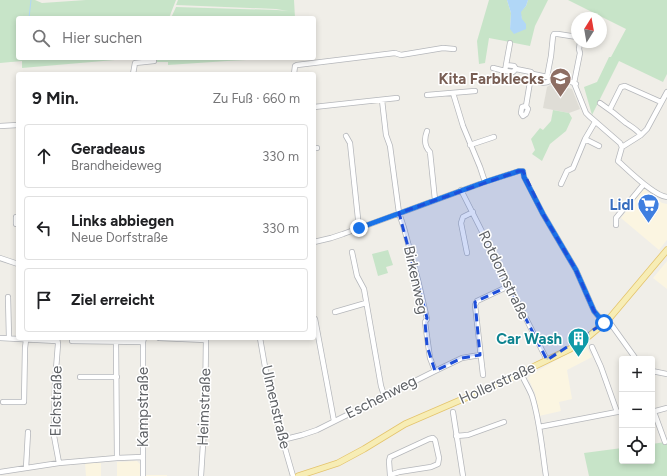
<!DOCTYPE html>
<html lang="de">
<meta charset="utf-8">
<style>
:root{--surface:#fff;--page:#f2f2f2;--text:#202124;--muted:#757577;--line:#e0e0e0}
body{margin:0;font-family:Figtree,sans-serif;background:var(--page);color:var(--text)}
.controls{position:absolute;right:12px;bottom:12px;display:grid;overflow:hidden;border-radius:4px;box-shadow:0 2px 6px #0003}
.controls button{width:36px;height:36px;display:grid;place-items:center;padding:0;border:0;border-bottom:1px solid var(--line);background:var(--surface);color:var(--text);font:20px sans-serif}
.compass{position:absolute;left:571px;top:12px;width:36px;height:36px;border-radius:50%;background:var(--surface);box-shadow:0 2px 6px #0003;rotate:11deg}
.stop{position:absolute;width:12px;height:12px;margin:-9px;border:3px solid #1a73e8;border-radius:50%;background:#fff}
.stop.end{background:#1a73e8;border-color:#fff;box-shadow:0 1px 4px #0008}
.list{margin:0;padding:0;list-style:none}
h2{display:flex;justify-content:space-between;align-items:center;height:52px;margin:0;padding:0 16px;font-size:17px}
h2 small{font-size:13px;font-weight:400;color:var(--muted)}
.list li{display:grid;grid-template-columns:26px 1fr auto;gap:12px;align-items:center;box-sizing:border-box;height:64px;margin:0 8px 8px;padding:0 8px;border:1px solid var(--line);border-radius:4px}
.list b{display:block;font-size:15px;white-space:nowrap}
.list p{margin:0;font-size:13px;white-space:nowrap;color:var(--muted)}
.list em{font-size:13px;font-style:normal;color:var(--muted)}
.icon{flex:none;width:22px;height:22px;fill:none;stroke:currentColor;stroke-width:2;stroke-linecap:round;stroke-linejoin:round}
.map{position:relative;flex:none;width:667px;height:476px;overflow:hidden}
.search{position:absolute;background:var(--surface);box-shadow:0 2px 6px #0003;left:16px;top:16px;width:300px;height:44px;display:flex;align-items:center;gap:10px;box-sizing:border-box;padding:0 14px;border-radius:4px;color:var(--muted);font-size:15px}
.panel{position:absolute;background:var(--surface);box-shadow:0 2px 6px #0003;left:16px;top:72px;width:300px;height:268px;border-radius:4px}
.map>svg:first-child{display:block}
.commercial{fill:#fbf5e1}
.education{fill:#dfddd6}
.green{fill:#c7e4c8}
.water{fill:#b1d7f7}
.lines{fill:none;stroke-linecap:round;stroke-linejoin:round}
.stream{stroke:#b1d7f7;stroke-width:1}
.minor-casing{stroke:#b5b7bb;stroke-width:6}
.major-casing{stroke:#e4c46c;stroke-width:7}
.minor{stroke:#fff;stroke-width:4.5}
.major{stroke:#f7edb5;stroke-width:5.5}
.route{stroke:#1a73e8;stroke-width:5}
.marked{fill:#1d4ed8;fill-opacity:0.2;stroke:#1d4ed8;stroke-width:3;stroke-dasharray:8 5;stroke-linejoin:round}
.labels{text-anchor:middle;stroke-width:3;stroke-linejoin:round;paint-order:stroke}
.education-label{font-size:15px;font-weight:bold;fill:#785e54;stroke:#fff;text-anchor:end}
.shop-label{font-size:15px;font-weight:bold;fill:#366cbe;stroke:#fff;text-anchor:end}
.street-label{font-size:15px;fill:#5f6266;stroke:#fff}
.culture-label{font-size:15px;font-weight:bold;fill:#0d838f;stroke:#fff;text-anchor:end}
</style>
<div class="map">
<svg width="667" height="476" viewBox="0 0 667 476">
<rect width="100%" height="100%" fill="#f0eee8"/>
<!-- commercial -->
<path class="commercial" d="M644,189L662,203L667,204V240L659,250L621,218Z
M667,261V289L653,278Z
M586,343L589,347L587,348L592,357L567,370L572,399L559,402L561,411L539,416L535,393L528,378L532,374Z
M137,461L140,464V475H167V476H117V462Z
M85,463H101V476H86Z"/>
<!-- education -->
<path class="education" d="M552,84L572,89L580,109L569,113L543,108L547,87Z"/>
<!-- green -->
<path class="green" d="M0,0H35L42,3L86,0H176L169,18H18V58H138L22,68V61L0,63Z
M178,0H294L295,18H171L176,7L277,10L288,11L276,9L176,5Z
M489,0H507L511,13L510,29L522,19L520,12L526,6L528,0H548L535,26L530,46L489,38L485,63L479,64L477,41Z
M568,0H667V74L663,82L619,61L592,115L584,87L597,82L609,57H611L626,29Z
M156,58H287L227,61L168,65V62H155Z
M553,110L569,113L572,118L566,131L550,144L542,161L532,154L535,150L531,139L540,128L543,130L551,121Z
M388,250L393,265L386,267L388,273L378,276L372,254Z
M665,442L667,444V476H589L584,453L622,448V461H652V444Z"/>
<!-- water -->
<path class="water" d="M507,0H528L526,6L521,12L522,19L526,24V29L514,34L510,29L511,13Z"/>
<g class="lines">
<!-- stream -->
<path class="stream" d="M29,18L31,0"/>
<defs>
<path id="minor" d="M506,65L510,43
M493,68L505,71L506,65L514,66L516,69L513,72L505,71
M516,69L531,72L533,74
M133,74L135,63L154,61
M294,74L295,66L297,65L395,53L401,55L443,48L454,49
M547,77L551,56L553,36L554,34H558L577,37
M551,78L550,81C544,84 537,83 532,78L533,74L571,82L576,84
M574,83L586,113L589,116L620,143L622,147L618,161C629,171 654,196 667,197
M574,83L580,53L579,49L580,42
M453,93L463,126L480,167L485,182
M427,95L475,91
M382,100L386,135L390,146L399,213L404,228L418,280L427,319L425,322L430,358L435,371
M600,103C609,109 618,116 626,123C632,127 636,129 641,135
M526,106L522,107L521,113L523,116L526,114L528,109L526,106L530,82L532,78
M314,107L397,98
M610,109L621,87L625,86L661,102
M0,126L18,125
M427,131C424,139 424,146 430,152L435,200
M346,136L350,143L359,228
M585,139L599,146
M470,145L494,137
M622,147L641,135L647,129L667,92
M314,148H317
M561,184L567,171L573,168L585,139L595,122
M461,190L547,360
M16,217V224H18
M616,225V218L644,184
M314,242L331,238L343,234L485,182L519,171H523L524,177L543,214L576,270L594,311L604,323
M352,252L357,276L364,289L381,386L384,395
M467,253L461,223L463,217L473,212
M0,258L18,264
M8,297L9,338
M335,312L366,303
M314,319H315L334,421
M608,320L636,359
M0,338L57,341
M57,338L58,344L55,382L54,436L59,463
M159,338L206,340
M260,338L268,384L282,438L293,476
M72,341L143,342
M116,342L117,458
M592,347L601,367L617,412
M652,371L667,374
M521,373C524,381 529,388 532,396C540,421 542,449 546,476
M483,375L475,305L477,301L509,286
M80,377H117
M3,402H24L25,348L26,340
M453,412L463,476
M652,412L667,408
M654,412L665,442
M539,427L617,412H622
M456,436L468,435L504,422
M282,440L302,435L317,430L435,371L462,358L480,355
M26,468L28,432
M0,472L59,463L117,458L143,457
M390,475L399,472L431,467L438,464L439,458L435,440L433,438L429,439L390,457L389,461L390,475V476
M143,476V342L144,338
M201,476L205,413L206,338"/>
<path id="major" d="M298,476L338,463L364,449L405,424L500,383L570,349L589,336L608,320L667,250"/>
</defs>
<!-- minor casing -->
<use href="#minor" class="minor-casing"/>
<!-- major casing -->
<use href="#major" class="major-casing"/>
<!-- minor -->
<use href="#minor" class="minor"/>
<!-- major -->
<use href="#major" class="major"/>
</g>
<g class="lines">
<!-- route -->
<path class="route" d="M359,228L485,182L519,171H523L524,177L543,214L576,270L594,311L604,323"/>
</g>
<!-- marked area -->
<path class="marked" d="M519,171H523L543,214L576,270L594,311L604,323L547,360L509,286L475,302L480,355L462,358L435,371L427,346L425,322L427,318L399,213Z"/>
<!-- icons -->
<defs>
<symbol id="school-pin" viewBox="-11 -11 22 30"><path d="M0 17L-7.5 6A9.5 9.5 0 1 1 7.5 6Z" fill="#8d6e63" stroke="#fff"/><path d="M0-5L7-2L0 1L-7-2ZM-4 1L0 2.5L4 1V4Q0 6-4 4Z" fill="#fff"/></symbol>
<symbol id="supermarket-pin" viewBox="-11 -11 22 30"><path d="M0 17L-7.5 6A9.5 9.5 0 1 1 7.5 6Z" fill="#3f7fe0" stroke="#fff"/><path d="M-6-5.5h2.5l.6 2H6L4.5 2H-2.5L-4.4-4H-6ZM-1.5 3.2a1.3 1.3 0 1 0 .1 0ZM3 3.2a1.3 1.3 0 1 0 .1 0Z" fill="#fff"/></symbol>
<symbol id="building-pin" viewBox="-11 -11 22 30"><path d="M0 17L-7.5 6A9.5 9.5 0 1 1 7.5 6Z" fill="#0f9aa8" stroke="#fff"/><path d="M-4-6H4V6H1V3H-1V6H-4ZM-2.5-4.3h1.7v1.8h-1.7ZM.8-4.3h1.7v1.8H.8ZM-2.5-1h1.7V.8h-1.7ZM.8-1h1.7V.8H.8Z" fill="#fff"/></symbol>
</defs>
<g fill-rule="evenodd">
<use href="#school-pin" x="548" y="66" width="25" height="34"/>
<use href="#supermarket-pin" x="636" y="192" width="25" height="34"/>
<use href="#building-pin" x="566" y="326" width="25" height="34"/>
</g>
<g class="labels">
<!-- education labels -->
<g class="education-label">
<text x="544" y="84">Kita Farbklecks</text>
</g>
<!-- shop labels -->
<g class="shop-label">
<text x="634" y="210">Lidl</text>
</g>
<!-- street labels -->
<g class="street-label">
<text transform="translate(504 275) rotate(64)" y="5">Rotdornstraße</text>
<text transform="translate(416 280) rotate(78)" y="5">Birkenweg</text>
<text transform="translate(497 383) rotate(-24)" y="5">Hollerstraße</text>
<text transform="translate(381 397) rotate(-27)" y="5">Eschenweg</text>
<text transform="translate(56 401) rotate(-89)" y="5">Elchstraße</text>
<text transform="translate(143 407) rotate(-90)" y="5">Kampstraße</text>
<text transform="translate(204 407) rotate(-88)" y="5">Heimstraße</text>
<text transform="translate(276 407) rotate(77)" y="5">Ulmenstraße</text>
</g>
<!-- culture labels -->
<g class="culture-label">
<text x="562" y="344">Car Wash</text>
</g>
</g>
</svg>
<div class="controls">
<button>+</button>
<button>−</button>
<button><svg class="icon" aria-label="locate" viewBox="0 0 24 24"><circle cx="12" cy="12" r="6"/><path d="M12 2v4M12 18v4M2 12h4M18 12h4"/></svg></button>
</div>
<svg class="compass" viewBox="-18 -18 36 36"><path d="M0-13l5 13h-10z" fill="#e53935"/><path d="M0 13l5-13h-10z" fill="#757577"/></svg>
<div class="stop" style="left:604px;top:323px"></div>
<div class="stop end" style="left:359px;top:228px"></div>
<div class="search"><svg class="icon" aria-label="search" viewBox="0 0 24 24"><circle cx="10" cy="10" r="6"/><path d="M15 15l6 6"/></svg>Hier suchen</div>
<section class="panel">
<h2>9 Min.<small>Zu Fuß · 660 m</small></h2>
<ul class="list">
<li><svg class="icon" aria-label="ahead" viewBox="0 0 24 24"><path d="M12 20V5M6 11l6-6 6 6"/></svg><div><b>Geradeaus</b><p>Brandheideweg</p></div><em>330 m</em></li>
<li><svg class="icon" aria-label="left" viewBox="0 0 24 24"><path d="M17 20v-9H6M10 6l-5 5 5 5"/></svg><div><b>Links abbiegen</b><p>Neue Dorfstraße</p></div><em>330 m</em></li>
<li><svg class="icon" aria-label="arrive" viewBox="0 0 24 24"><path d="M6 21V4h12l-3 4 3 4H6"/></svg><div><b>Ziel erreicht</b></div></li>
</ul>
</section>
</div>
